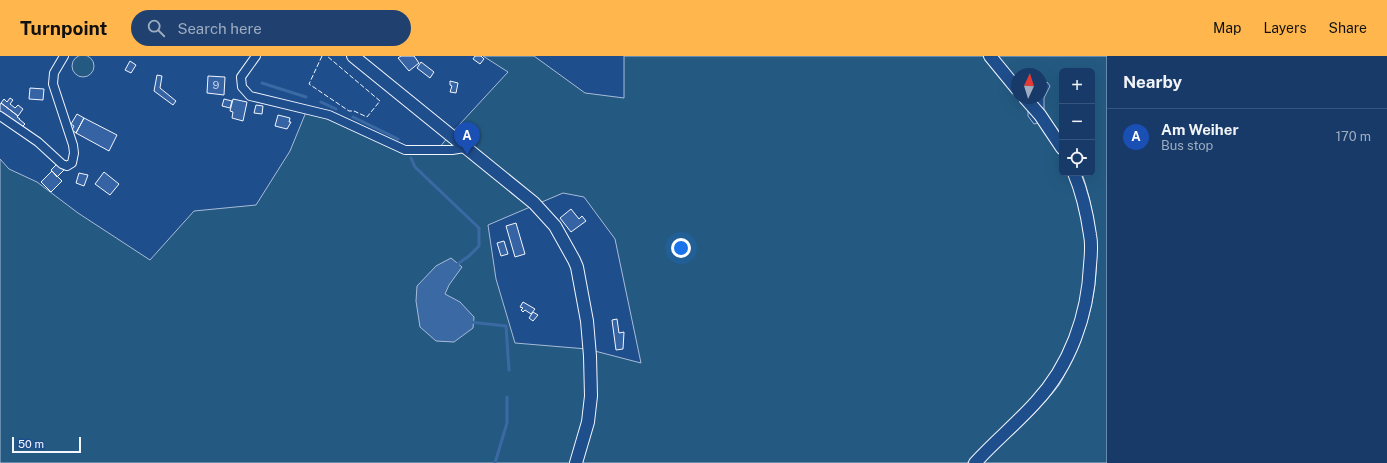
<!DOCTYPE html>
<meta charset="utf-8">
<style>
:root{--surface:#173a69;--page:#20416f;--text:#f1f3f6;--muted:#9eadc0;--line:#36547d;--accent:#ffb74d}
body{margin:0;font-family:"Public Sans",sans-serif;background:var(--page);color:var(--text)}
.controls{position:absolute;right:12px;top:12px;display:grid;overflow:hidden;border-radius:6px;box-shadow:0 4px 16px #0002}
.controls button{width:36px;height:36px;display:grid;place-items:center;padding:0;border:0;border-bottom:1px solid var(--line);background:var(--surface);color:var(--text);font:20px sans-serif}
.compass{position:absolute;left:1011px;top:12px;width:36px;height:36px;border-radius:50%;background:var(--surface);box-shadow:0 4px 16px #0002;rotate:4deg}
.scale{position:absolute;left:12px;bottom:10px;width:69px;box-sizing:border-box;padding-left:4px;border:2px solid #f2f6ff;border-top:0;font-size:11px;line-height:14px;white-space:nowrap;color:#f2f6ff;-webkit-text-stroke:3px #1f4e8c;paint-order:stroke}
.you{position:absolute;left:681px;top:192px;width:14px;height:14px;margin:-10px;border:3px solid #fff;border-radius:50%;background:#1a73e8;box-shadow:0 0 0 6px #1a73e833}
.badge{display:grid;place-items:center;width:26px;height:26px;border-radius:50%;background:var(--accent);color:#fff;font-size:13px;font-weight:700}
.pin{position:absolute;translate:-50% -33px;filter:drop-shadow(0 1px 2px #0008)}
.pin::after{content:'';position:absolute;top:21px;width:14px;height:12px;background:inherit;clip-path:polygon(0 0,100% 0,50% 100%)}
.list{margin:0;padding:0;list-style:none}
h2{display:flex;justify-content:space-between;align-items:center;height:52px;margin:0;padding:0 16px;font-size:17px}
h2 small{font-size:13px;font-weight:400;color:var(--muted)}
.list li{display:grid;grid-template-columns:26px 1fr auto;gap:12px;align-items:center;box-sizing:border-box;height:56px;padding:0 16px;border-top:1px solid var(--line)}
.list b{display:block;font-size:15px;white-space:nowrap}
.list p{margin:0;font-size:13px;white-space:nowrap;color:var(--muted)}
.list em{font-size:13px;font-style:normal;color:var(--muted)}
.icon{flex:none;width:22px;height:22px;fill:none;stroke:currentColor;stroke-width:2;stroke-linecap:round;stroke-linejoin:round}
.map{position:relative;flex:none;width:1107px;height:407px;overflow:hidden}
header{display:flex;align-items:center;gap:24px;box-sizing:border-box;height:56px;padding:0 20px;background:var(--accent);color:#111}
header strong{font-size:19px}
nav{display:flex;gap:22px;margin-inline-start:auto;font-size:14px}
.search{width:280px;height:36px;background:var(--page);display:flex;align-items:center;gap:10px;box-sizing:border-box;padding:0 14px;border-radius:22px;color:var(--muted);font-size:15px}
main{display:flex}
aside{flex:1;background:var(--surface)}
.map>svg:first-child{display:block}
.green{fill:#245a82;stroke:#a8bbd7;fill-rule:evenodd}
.water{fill:#3b69a3;stroke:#a8bbd7}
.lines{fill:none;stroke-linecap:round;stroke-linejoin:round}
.stream{stroke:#3b69a3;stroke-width:3}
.building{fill:#3563a3;stroke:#f2f6ff}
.street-casing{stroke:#f2f6ff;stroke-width:10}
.secondary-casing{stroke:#f2f6ff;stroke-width:14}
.street{stroke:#1f4e8c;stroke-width:8}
.secondary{stroke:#1f4e8c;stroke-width:12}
.fence{stroke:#f2f6ff;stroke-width:1;stroke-dasharray:5 2;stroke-linecap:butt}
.labels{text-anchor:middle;stroke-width:3;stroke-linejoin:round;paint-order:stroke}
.number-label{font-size:11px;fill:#c3d1e8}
</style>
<header>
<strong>Turnpoint</strong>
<div class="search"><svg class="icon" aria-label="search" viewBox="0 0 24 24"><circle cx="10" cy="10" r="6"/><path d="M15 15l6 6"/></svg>Search here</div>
<nav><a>Map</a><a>Layers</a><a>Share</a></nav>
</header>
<main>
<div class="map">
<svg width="1107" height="407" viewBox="0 0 1107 407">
<rect width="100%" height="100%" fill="#1f4e8c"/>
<!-- green -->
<path class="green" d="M72 10a11 11 0 1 1 22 0a11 11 0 1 1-22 0Z
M483,0H534L585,37L624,42V0H983L1017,42L1028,53V60L1034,68L1038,67L1041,69L1062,103V117H1068C1072,127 1077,138 1080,149C1092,198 1084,258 1060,303C1053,316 1043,329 1034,340C1014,365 988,383 967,407H0V103L9,113L37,126L78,157L150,204L194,155L256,149L290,95L306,56L327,61L404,96L435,97L448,81L508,16ZM563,137L584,141L615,183L641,307L587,293L515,287L496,223L488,169Z
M997,0H1107V407H982C1001,386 1025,369 1043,348C1048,342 1054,336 1059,329C1063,323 1066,315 1070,308C1102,246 1104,183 1082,117H1092V15H1062V79L1044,55V42L1050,30L1047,26L1041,33V18H1017V25Z"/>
<!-- water -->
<path class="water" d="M451,202L462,211L449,229L445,238L460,246L474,261L473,272L454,286L436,285L420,271L416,245L417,230L436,210Z"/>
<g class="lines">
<!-- stream -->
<path class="stream" d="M262,27L306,41
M321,46L336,53
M353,61L398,83
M411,102L415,111L479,172V190L469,200L456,209
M470,266L506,270L509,314
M495,407L507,367V341"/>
</g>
<!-- building -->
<path class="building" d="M401,0H414L419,7L409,15L398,2Z
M475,0H481L484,3L480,8L473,3Z
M130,5L136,9L131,17L125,14Z
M421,6L434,16L430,22L417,12Z
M157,19L162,20L160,32L176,45L173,49L154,35Z
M208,20L225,21L224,39L207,37Z
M450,25L458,27L456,37L450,36L452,30L450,29Z
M30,32L44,33L43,44L29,43Z
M10,42L13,44L10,48L15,52L18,49L23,53L18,60L1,47L4,43L7,46Z
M224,43L232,45L230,52L222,50Z
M233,43L247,46L243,65L232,62L233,56L230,55Z
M1,47L18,60L17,61L20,63H19L25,68L22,71L0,55V49Z
M256,49L263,50L262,58L254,57Z
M77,58L84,62L76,77L72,74L74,70L71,68Z
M278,59L290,62L289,66H291L287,73L275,70Z
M84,62L117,79L109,95L76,77Z
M57,108L64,114L57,121L51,114Z
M52,115L62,125L51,136L41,126Z
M104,116L119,128L110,139L95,128Z
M79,117L88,119L84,130L76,127Z
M571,153L579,163L582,160L586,165L571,176L560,162Z
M516,167L525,198L515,201L506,170Z
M504,185L508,198L501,200L497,187Z
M523,246L535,253L531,258L525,254L523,256L521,254L523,252L520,251Z
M533,256L538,259L533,265L529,262Z
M617,263L619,277L624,276L623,293L616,294L612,264Z"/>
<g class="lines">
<defs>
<path id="street" d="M256,0L241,21L242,31L250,40L329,59L405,94H452L465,92
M0,60L38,86L62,108L67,110L72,107L74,97L73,89L53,28L54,17L64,0"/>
<path id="secondary" d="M353,0L534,147L555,170L574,204L577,211L587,265L590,300L591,340L588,366L576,407
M990,0L1017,33
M1025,42L1040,59L1062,92
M975,407C994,386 1016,368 1035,347C1070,310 1088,259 1090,209C1091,199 1092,188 1090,179C1087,158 1082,136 1074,117"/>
</defs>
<!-- street casing -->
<use href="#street" class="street-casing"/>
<!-- secondary casing -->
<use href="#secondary" class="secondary-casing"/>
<!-- street -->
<use href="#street" class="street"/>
<!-- secondary -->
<use href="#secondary" class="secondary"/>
<!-- fence -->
<path class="fence" d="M322,0L309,28L349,55H354L367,61L380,45L327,0"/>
</g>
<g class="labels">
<!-- number labels -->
<g class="number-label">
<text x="216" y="33">9</text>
</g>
</g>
</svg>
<div class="controls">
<button>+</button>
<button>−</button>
<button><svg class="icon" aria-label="locate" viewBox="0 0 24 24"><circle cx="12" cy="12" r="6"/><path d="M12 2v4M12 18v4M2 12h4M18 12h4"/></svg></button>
</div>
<svg class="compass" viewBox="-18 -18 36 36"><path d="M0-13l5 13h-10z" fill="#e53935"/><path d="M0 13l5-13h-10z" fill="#9eadc0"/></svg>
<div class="scale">50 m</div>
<div class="you"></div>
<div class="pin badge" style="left:467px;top:99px;background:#1a4fb4">A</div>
</div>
<aside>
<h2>Nearby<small></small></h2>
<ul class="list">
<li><span class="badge" style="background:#1a4fb4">A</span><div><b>Am Weiher</b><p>Bus stop</p></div><em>170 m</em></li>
</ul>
</aside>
</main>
